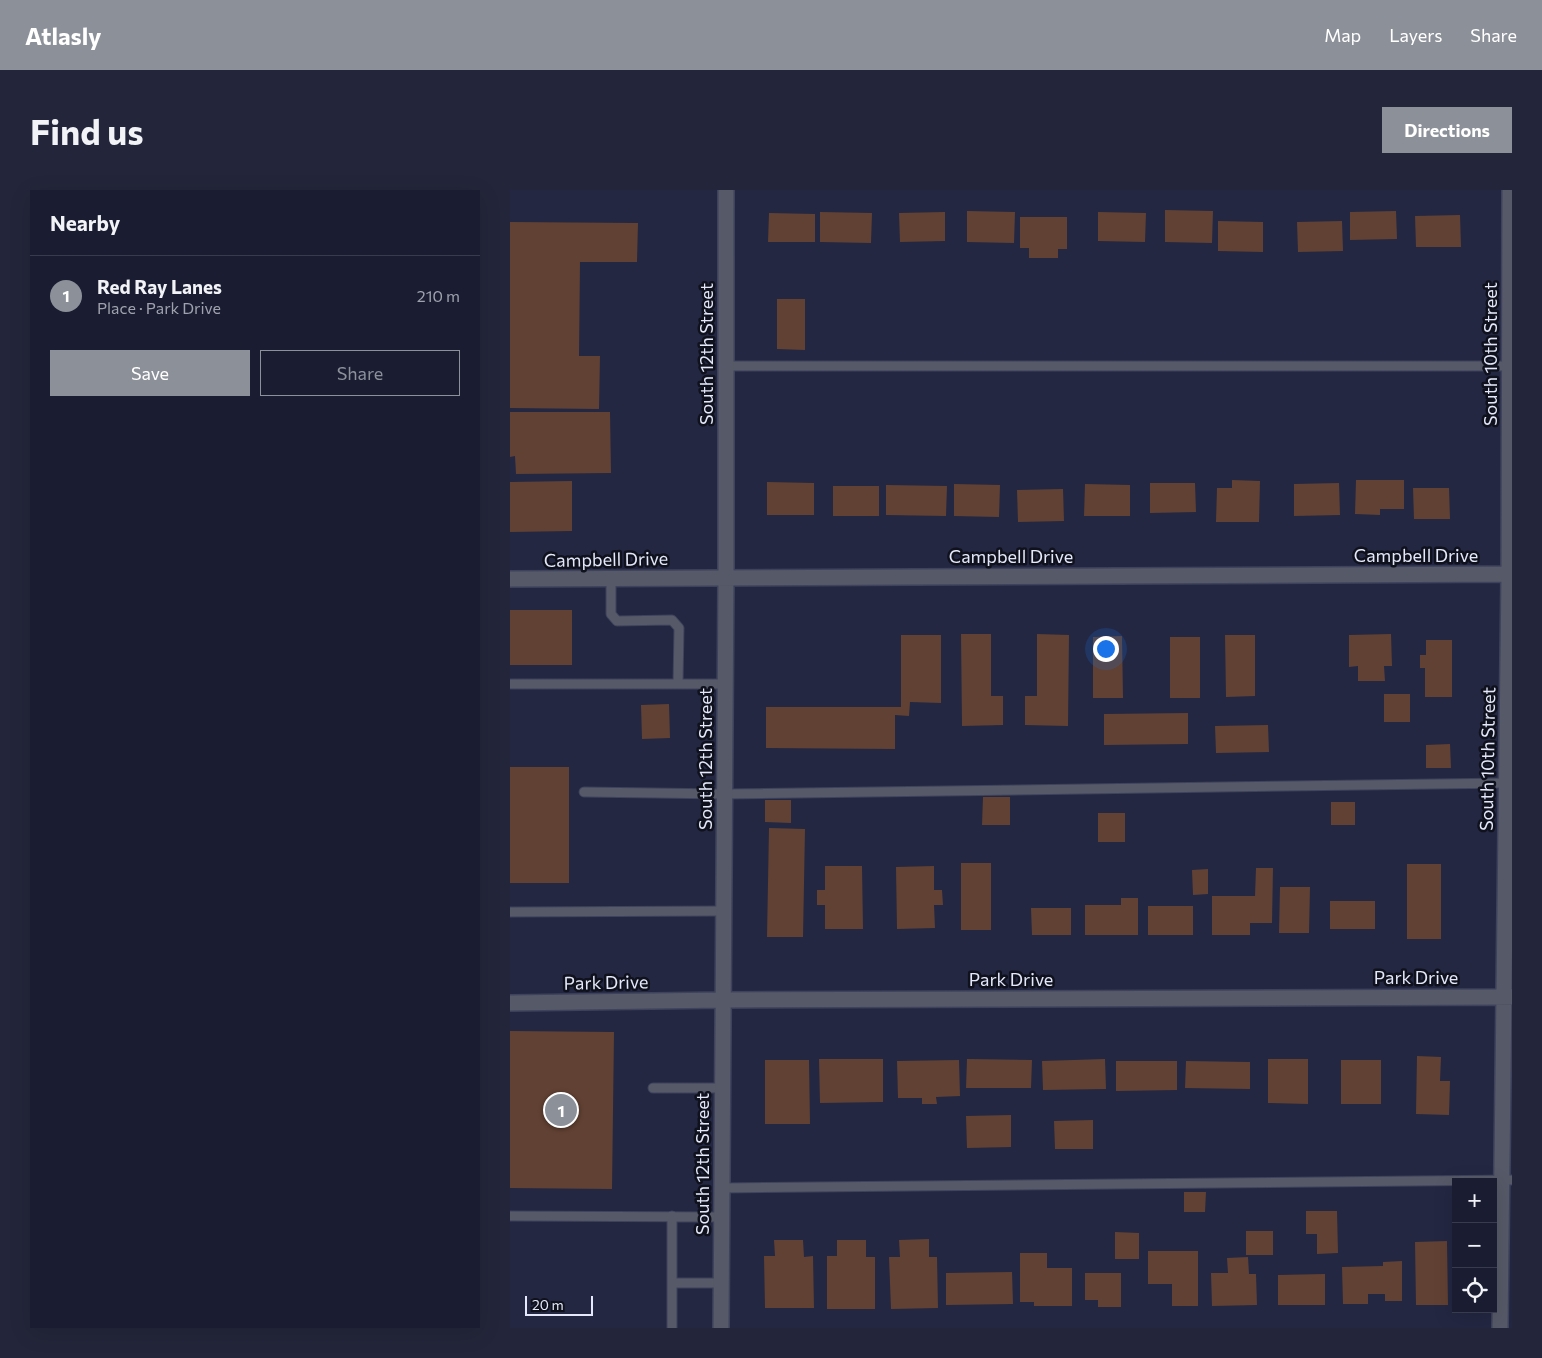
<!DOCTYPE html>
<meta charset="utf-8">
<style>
:root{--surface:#1a1d32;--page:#23263a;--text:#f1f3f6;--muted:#9fa2ac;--line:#383b4d;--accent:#8c9099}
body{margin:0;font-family:Commissioner,sans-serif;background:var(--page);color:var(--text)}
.controls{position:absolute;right:15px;bottom:15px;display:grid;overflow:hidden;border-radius:0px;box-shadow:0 5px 20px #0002}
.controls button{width:45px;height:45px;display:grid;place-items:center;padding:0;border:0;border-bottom:1px solid var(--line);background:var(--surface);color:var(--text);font:25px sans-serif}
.scale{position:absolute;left:15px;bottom:12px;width:68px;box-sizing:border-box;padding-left:5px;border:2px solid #e4e8fa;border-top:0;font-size:14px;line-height:18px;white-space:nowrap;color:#e4e8fa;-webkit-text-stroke:4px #0f111d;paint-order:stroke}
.you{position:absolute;left:595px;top:458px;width:18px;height:18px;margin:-12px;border:4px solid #fff;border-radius:50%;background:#1a73e8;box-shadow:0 0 0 8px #1a73e833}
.badge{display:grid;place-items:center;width:32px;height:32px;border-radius:50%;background:var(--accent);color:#fff;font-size:16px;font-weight:700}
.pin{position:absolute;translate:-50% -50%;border:2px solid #fff;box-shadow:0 1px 5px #0006}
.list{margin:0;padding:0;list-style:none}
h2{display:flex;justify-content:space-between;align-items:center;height:65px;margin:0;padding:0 20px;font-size:21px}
h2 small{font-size:16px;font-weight:400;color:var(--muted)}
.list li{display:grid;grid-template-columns:32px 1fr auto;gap:15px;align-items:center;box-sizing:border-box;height:80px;padding:0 20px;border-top:1px solid var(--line)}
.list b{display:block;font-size:19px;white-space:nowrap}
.list p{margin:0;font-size:16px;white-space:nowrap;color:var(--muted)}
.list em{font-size:16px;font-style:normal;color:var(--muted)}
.actions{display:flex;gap:10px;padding:15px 20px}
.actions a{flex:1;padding:11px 0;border:1px solid var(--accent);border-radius:0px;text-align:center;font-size:18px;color:var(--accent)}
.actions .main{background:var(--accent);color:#fff}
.icon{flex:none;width:28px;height:28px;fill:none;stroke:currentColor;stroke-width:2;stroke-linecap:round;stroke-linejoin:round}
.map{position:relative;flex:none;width:1002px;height:1138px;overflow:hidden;border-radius:0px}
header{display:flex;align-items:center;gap:30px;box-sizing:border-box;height:70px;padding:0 25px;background:var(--accent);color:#fff}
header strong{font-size:24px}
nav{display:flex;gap:28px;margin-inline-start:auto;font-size:18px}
.intro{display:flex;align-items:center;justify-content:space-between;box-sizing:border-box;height:120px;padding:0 30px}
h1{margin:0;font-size:35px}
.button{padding:12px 22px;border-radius:0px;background:var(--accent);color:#fff;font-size:18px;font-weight:700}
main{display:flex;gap:30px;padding:0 30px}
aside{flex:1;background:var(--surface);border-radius:0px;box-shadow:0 5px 20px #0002}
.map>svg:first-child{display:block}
.building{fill:#614133}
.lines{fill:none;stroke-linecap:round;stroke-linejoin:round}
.lane-casing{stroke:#3e425c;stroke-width:11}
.street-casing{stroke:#3e425c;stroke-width:18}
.lane{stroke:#565967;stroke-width:9}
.street{stroke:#565967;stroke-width:15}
.labels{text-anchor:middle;stroke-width:5;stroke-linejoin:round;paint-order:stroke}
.street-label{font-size:18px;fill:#e4e8fa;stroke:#0f111d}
</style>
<header>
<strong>Atlasly</strong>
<nav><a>Map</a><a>Layers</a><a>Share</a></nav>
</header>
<div class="intro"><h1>Find us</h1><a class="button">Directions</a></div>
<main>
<aside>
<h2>Nearby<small></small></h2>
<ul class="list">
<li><span class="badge">1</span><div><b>Red Ray Lanes</b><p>Place · Park Drive</p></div><em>210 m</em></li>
</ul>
<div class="actions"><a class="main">Save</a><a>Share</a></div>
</aside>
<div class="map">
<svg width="1002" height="1138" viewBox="0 0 1002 1138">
<rect width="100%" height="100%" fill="#232742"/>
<!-- building -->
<path class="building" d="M655,20L703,21L702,53L655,52Z
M457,21L505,22L504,53L457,52Z
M886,21L887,49L840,50V22Z
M310,22L362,23L361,53L310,52Z
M435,22V51L390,52L389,23Z
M588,22L636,23L635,52L588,51Z
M259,23L305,24V52H258Z
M950,25L951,57H906L905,26Z
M510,27H557V59H548V68H519V58H510Z
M708,31L753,32V62L708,61Z
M832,31L833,61L788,62L787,32Z
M0,32L128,33L127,72H70L69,166H90L89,219L0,218Z
M267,109H295V160L267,159Z
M0,222H100L101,283L6,284L5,266L0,267Z
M722,290L750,291L749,332H706L707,298H722Z
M846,290H894V319H870V325L845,324Z
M62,291V341L0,342V292Z
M257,292L304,293V325H257Z
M640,293H685L686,322L640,323Z
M829,293L830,325L784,326V294Z
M444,294L490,295L489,327L444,326Z
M575,294L620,295V326H574Z
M376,295L437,296L436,326L376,325Z
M323,296H369V326H323Z
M903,298H939L940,329H904Z
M553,299L554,331L508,332L507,300Z
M0,420H62V475H0Z
M451,444H481V506H493V535L452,536Z
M527,444L559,445L558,536L515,535V506H527Z
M881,444L882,476H874L875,491H848V476L839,477V445Z
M391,445H431V513L400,512L399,526L385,525V559L256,558V517H391Z
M715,445H745V506L716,507Z
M612,446L613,508H583V447Z
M660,447H690V508H660Z
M916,450H942V507H915V478H910V465H916Z
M874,504H900V532H874Z
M159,514L160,548L132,549L131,515Z
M678,523V554L594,555V524Z
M758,535L759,562L706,563L705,536Z
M940,554L941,578H916V555Z
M0,577H59V693H0Z
M473,607H500V635H472Z
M255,610H281V633L255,632Z
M821,612H845V635H821Z
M588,623H615V652H588Z
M259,638L295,639L293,747H257Z
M451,673H481V740H451Z
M897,674H931V749H897Z
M315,676H352L353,739H315V715H307V700H315Z
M424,676V700H432L433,715H424L425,738L387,739L386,677Z
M746,678H763L762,733H740V745H702V706H745Z
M698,679V704L683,705L682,680Z
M770,697H800L799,743H769Z
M611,708H628V745H575V715H611Z
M820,711H865V739H820Z
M638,716H683V745H638Z
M521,718H561V745H522Z
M0,841L104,842L102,999L0,998Z
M907,866L931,867L930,891H940L939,925L906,924Z
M309,869H373V912L310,913Z
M457,869L522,870L521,898H456Z
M595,869L596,899L533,900L532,871Z
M758,869H798V914L758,913Z
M255,870H299L300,934H255Z
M449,870L450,906L426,907L427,914H412V908H388L387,871Z
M831,870H871V914H831Z
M606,871H667V900L606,901Z
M676,871L740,872V899L675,898Z
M501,925V957L457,958L456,926Z
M583,930V959H545L544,931Z
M674,1002H696L695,1022H674Z
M796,1021H827L828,1063L807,1064V1044H796Z
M736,1041H763V1065H736Z
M605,1042L629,1043V1069H605Z
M419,1049V1067H427L428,1118L381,1119L379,1067H390L389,1050Z
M264,1050H293L294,1067L303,1066L304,1118H255L254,1066H265Z
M327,1050H356V1067H365V1119H317V1066H327Z
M937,1051L938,1115H906L905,1052Z
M638,1061H688V1116H662V1094H638Z
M510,1063H537V1078H562V1116H524V1112H510Z
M738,1067L739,1084H746L747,1115L702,1116L701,1083H718L717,1068Z
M892,1071V1111H875V1104H858V1114H833L832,1077L873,1076V1072Z
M502,1082L503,1114L436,1115V1083Z
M575,1083H611V1117H588V1110H575Z
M815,1084V1115H768V1085Z"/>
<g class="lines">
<defs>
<path id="lane" d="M216,176H1002
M101,388V424L107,431L162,430L169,438L168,494
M0,494H215
M74,602L214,604L999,593
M0,722L213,721
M143,898H212
M212,998L1002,990
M0,1026L212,1027
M162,1026V1138
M162,1093H211"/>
<path id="street" d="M0,389L1002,384
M0,813L213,810L1002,807
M211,1138L216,387V0
M990,1138L999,384L1000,0"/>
</defs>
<!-- lane casing -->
<use href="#lane" class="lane-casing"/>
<!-- street casing -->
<use href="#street" class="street-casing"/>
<!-- lane -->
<use href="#lane" class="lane"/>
<!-- street -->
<use href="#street" class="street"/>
</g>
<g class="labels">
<!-- street labels -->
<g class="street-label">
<text transform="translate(197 164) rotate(-90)" y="6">South 12th Street</text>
<text transform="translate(981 164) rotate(-90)" y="6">South 10th Street</text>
<text x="906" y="372">Campbell Drive</text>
<text x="501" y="373">Campbell Drive</text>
<text transform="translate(96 370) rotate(-1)" y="6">Campbell Drive</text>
<text transform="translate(196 569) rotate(-90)" y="6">South 12th Street</text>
<text transform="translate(978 569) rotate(-89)" y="6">South 10th Street</text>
<text x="906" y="794">Park Drive</text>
<text x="501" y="796">Park Drive</text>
<text transform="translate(96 793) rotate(-1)" y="6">Park Drive</text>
<text transform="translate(193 974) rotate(-90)" y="6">South 12th Street</text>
</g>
</g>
</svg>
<div class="controls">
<button>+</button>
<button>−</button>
<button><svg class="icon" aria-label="locate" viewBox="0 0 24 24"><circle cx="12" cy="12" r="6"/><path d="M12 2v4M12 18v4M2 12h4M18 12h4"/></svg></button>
</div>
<div class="scale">20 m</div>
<div class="you"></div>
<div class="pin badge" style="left:51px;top:920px">1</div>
</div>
</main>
